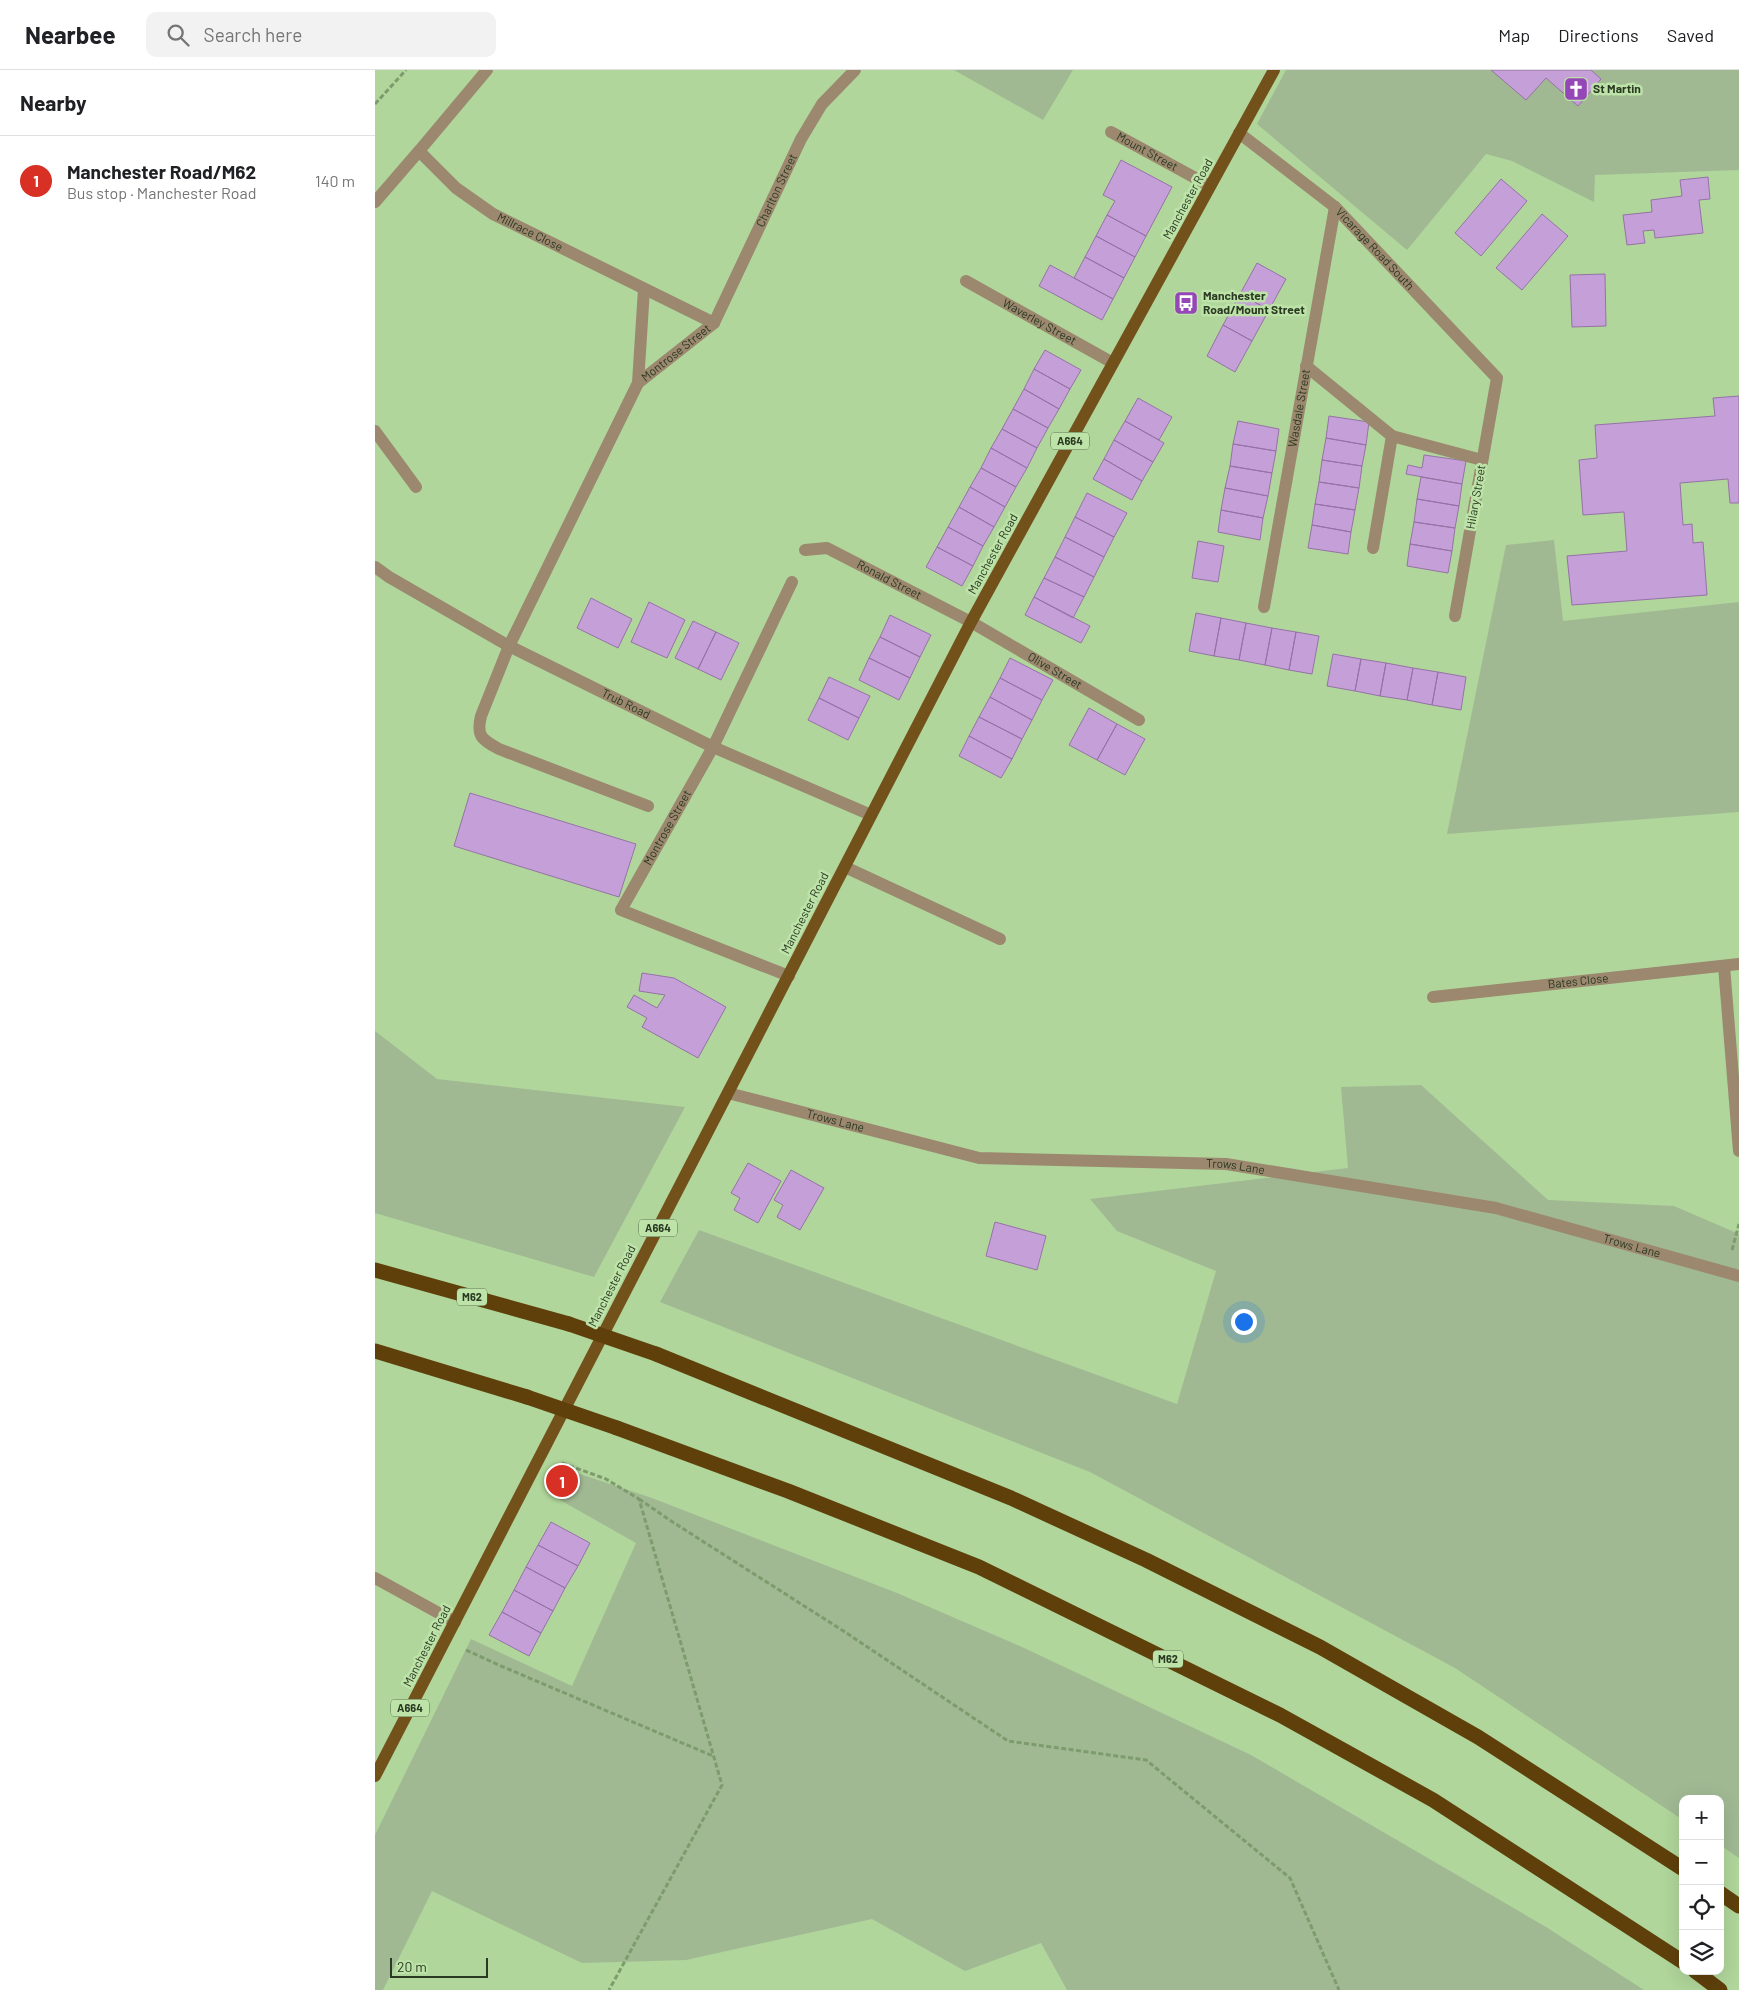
<!DOCTYPE html>
<meta charset="utf-8">
<style>
:root{--surface:#fff;--page:#f2f2f2;--text:#202124;--muted:#757577;--line:#e0e0e0;--accent:#d93025}
body{margin:0;font-family:Barlow,sans-serif;background:var(--page);color:var(--text)}
.controls{position:absolute;right:15px;bottom:15px;display:grid;overflow:hidden;border-radius:10px;box-shadow:0 5px 20px #0002}
.controls button{width:45px;height:45px;display:grid;place-items:center;padding:0;border:0;border-bottom:1px solid var(--line);background:var(--surface);color:var(--text);font:25px sans-serif}
.scale{position:absolute;left:15px;bottom:12px;width:98px;box-sizing:border-box;padding-left:5px;border:2px solid #2a3922;border-top:0;font-size:14px;line-height:18px;white-space:nowrap;color:#2a3922;-webkit-text-stroke:4px #bde3a8;paint-order:stroke}
.you{position:absolute;left:868px;top:1251px;width:18px;height:18px;margin:-12px;border:4px solid #fff;border-radius:50%;background:#1a73e8;box-shadow:0 0 0 8px #1a73e833}
.badge{display:grid;place-items:center;width:32px;height:32px;border-radius:50%;background:var(--accent);color:#fff;font-size:16px;font-weight:700}
.pin{position:absolute;translate:-50% -50%;border:2px solid #fff;box-shadow:0 1px 5px #0006}
.list{margin:0;padding:0;list-style:none}
h2{display:flex;justify-content:space-between;align-items:center;height:65px;margin:0;padding:0 20px;font-size:21px}
h2 small{font-size:16px;font-weight:400;color:var(--muted)}
.list li{display:grid;grid-template-columns:32px 1fr auto;gap:15px;align-items:center;box-sizing:border-box;height:90px;padding:0 20px;border-top:1px solid var(--line)}
.list b{display:block;font-size:19px;white-space:nowrap}
.list p{margin:0;font-size:16px;white-space:nowrap;color:var(--muted)}
.list em{font-size:16px;font-style:normal;color:var(--muted)}
.icon{flex:none;width:28px;height:28px;fill:none;stroke:currentColor;stroke-width:2;stroke-linecap:round;stroke-linejoin:round}
.map{position:relative;flex:none;width:1364px;height:1920px;overflow:hidden}
header{display:flex;align-items:center;gap:30px;box-sizing:border-box;height:70px;padding:0 25px;background:var(--surface);border-bottom:1px solid var(--line)}
header strong{font-size:24px}
nav{display:flex;gap:28px;margin-inline-start:auto;font-size:18px}
.search{width:350px;height:45px;background:var(--page);display:flex;align-items:center;gap:12px;box-sizing:border-box;padding:0 18px;border-radius:10px;color:var(--muted);font-size:19px}
main{display:flex}
aside{flex:1;background:var(--surface)}
.map>svg:first-child{display:block}
.green{fill:#a0b993}
.building{fill:#c59fd7;stroke:#9672a7}
.lines{fill:none;stroke-linecap:round;stroke-linejoin:round}
.path{stroke:#7d9b6d;stroke-width:3;stroke-dasharray:5 2.5;stroke-linecap:butt}
.minor{stroke:#9b886e;stroke-width:12}
.major{stroke:#73511b;stroke-width:12}
.highway{stroke:#5f400b;stroke-width:15}
.highway-bridge{stroke:#5f400b;stroke-width:15}
.labels{text-anchor:middle;stroke-width:5;stroke-linejoin:round;paint-order:stroke}
.shield{fill:#bde3a8;stroke:#566c4a;stroke-width:1}
.shield-label{font-size:11px;font-weight:bold;fill:#2a3922}
.poi-label{font-size:12px;font-weight:bold;fill:#2a3922;stroke:#bde3a8;text-anchor:start}
.street-label{font-size:12px;fill:#2a3922;stroke:#bde3a8}
</style>
<header>
<strong>Nearbee</strong>
<div class="search"><svg class="icon" aria-label="search" viewBox="0 0 24 24"><circle cx="10" cy="10" r="6"/><path d="M15 15l6 6"/></svg>Search here</div>
<nav><a>Map</a><a>Directions</a><a>Saved</a></nav>
</header>
<main>
<aside>
<h2>Nearby<small></small></h2>
<ul class="list">
<li><span class="badge">1</span><div><b>Manchester Road/M62</b><p>Bus stop · Manchester Road</p></div><em>140 m</em></li>
</ul>
</aside>
<div class="map">
<svg width="1364" height="1920" viewBox="0 0 1364 1920">
<rect width="100%" height="100%" fill="#b0d69b"/>
<!-- green -->
<path class="green" d="M579,0H698L668,50Z
M911,0H1364V100L1220,105L1219,132L1137,91L1111,84L1032,180L882,54Z
M1179,470L1188,551L1364,532V742L1072,764L1131,475Z
M0,961L62,1009L310,1037L219,1207L0,1143Z
M1046,1015L1173,1130L1299,1136L1364,1164V1788L1345,1775V1729H1308V1750L1080,1598L715,1402L285,1232L324,1160L802,1334L841,1201L742,1161L715,1129L973,1098L966,1017Z
M190,1399L277,1428L522,1523L647,1577L876,1685L1171,1857L1269,1920H692L666,1873L590,1901L497,1849L311,1890L207,1893L57,1821L8,1920H0V1765L96,1569L197,1616L261,1473L178,1426Z"/>
<!-- building -->
<path class="building" d="M1116,0H1216L1226,9L1203,36L1171,8L1151,30Z
M746,90L797,117L771,166L732,145L740,131L728,125Z
M1333,107L1335,129L1324,130L1328,163L1280,168L1279,160L1268,161L1270,173L1252,175L1248,145L1277,142L1276,130L1307,126L1305,110Z
M1126,109L1152,131L1106,186L1080,163Z
M1167,144L1193,166L1147,220L1121,198Z
M732,145L771,166L760,187L721,166Z
M721,166L760,187L749,208L710,187Z
M710,187L749,208L738,229L699,208Z
M882,193L911,209L894,240L865,224Z
M675,195L738,229L727,250L664,216Z
M1230,204L1231,256L1197,257L1195,205Z
M865,224L894,240L877,271L848,255Z
M848,255L877,271L860,302L832,286Z
M670,280L706,300L695,319L659,299Z
M659,299L695,319L684,339L649,319Z
M649,319L684,339L673,358L638,339Z
M1364,326V433H1355L1353,409L1305,413L1308,455L1317,454L1318,473L1328,472L1332,525L1197,535L1192,486L1252,481L1249,442L1208,445L1204,390L1222,388L1220,355L1340,346L1338,328Z
M763,328L797,347L784,370L750,351Z
M638,339L673,358L662,378L627,359Z
M954,346L994,352L991,375L951,368Z
M750,351L789,373L778,392L739,370Z
M863,351L904,359L901,381L858,374Z
M627,359L662,378L652,398L616,378Z
M951,368L991,375L987,396L947,390Z
M739,370L778,392L767,411L729,389Z
M858,374L901,381L897,403L855,396Z
M616,378L652,398L641,417L606,398Z
M1049,385L1091,391L1087,414L1031,404L1033,395L1047,398Z
M729,389L767,411L757,430L718,409Z
M947,390L987,396L984,418L944,412Z
M855,396L897,403L893,426L850,418Z
M606,398L641,417L630,437L595,417Z
M1046,407L1087,414L1084,436L1042,429Z
M944,412L984,418L980,440L940,434Z
M595,417L630,437L619,457L584,437Z
M850,418L893,426L888,448L846,440Z
M712,423L752,443L739,467L700,447Z
M1042,429L1084,436L1080,458L1039,452Z
M940,434L980,440L976,462L937,455Z
M584,437L619,457L608,476L573,457Z
M846,440L888,448L885,470L843,462Z
M700,447L739,467L729,487L690,467Z
M1039,452L1080,458L1077,481L1035,474Z
M937,455L976,462L973,484L933,478Z
M573,457L608,476L598,496L562,477Z
M690,467L729,487L719,507L680,487Z
M823,471L849,476L843,512L817,508Z
M1035,474L1077,481L1073,503L1032,496Z
M562,477L598,496L587,516L551,497Z
M680,487L719,507L709,527L669,508Z
M669,508L709,527L698,548L659,527Z
M659,527L715,556L706,573L650,545Z
M216,528L257,549L243,578L202,558Z
M274,532L310,550L292,588L256,572Z
M821,543L846,548L839,586L814,581Z
M515,545L556,565L545,587L505,567Z
M846,548L871,553L864,590L839,586Z
M318,551L341,562L323,599L300,588Z
M871,553L897,558L890,595L864,590Z
M897,558L921,562L914,600L890,595Z
M341,562L364,573L346,610L323,599Z
M921,562L944,566L937,604L914,600Z
M505,567L545,587L535,608L494,588Z
M958,584L986,589L980,621L952,616Z
M494,588L535,608L524,630L484,610Z
M635,588L678,610L667,630L625,608Z
M986,589L1011,593L1005,626L980,621Z
M1011,593L1038,598L1032,630L1005,626Z
M1038,598L1063,602L1057,635L1032,630Z
M1063,602L1091,607L1086,640L1057,635Z
M454,607L495,626L484,648L444,628Z
M625,608L667,630L657,650L615,627Z
M615,627L657,650L647,669L604,647Z
M444,628L484,648L473,670L433,650Z
M714,638L742,654L722,690L694,675Z
M604,647L647,669L637,689L594,666Z
M742,654L770,669L750,705L722,690Z
M594,666L637,689L626,708L584,686Z
M95,723L261,774L244,827L79,776Z
M267,903L299,908L351,937L323,988L267,957L272,948L252,937L259,925L282,938L290,925L264,921Z
M373,1093L406,1111L383,1153L359,1140L365,1128L356,1123Z
M416,1100L449,1118L425,1160L402,1147L408,1135L399,1130Z
M620,1152L671,1166L662,1200L611,1186Z
M176,1452L215,1473L203,1496L163,1475Z
M163,1475L203,1496L190,1518L151,1497Z
M151,1497L190,1518L178,1541L139,1520Z
M139,1520L178,1541L166,1563L127,1542Z
M127,1542L166,1563L154,1586L114,1565Z"/>
<g class="lines">
<!-- path -->
<path class="path" d="M0,34L31,0
M1357,1180L1364,1154
M187,1393L231,1409L264,1429L347,1715L234,1920
M264,1429L296,1451L470,1562L633,1671L771,1690L915,1808L964,1920
M91,1580L126,1596L338,1686"/>
<!-- minor -->
<g class="minor">
<path id="s1" d="M736,62L835,116"/>
<path id="s2" d="M864,63L960,137L1122,308L1080,546"/>
<path d="M44,81L112,0"/>
<path id="s3" d="M0,132L44,81L81,118L118,144L339,253"/>
<path id="s4" d="M591,211L738,293"/>
<path d="M931,296L1017,366L998,478"/>
<path d="M263,313L269,219"/>
<path d="M0,361L41,417"/>
<path d="M1017,366L1107,390"/>
<path id="s5" d="M430,480L452,478L596,552L764,650"/>
<path id="s6" d="M0,497L14,507L134,576L338,677L496,745"/>
<path id="s7" d="M889,537L960,137"/>
<path id="s8" d="M273,736L124,679C107,670 101,666 106,646L134,576L263,313L339,253L426,69L447,34L480,0"/>
<path d="M470,797L625,869"/>
<path d="M1349,896L1364,1081"/>
<path id="s9" d="M414,906L246,840L338,677L417,512"/>
<path id="s10" d="M1058,927L1364,894"/>
<path id="s11" d="M353,1023L604,1088L851,1094L1121,1138L1364,1206"/>
<path d="M0,1508L80,1552"/>
</g>
<!-- major -->
<path class="major" d="M0,1706L596,552L899,0"/>
<!-- highway -->
<path class="highway" d="M0,1200L194,1254
M0,1281L152,1327
M281,1284L636,1428L771,1490L945,1577L1103,1667L1308,1799
M242,1358L413,1421L604,1497L905,1645L1058,1730L1308,1892
M1345,1823L1364,1836
M1320,1901L1345,1920"/>
<!-- highway-bridge -->
<path class="highway-bridge" d="M194,1254L281,1284
M152,1327L242,1358"/>
</g>
<!-- icons -->
<defs>
<symbol id="church-square" viewBox="-11 -11 22 22"><rect x="-9" y="-9" width="18" height="18" rx="4" fill="#9647b7" stroke="#bde3a8"/><path d="M-1.2-6h2.4v3.5h3.3v2.4h-3.3V6h-2.4V-.1h-3.3v-2.4h3.3Z" fill="#fff"/></symbol>
<symbol id="bus-square" viewBox="-11 -11 22 22"><rect x="-9" y="-9" width="18" height="18" rx="4" fill="#9647b7" stroke="#bde3a8"/><path d="M-5-6H5V4H4V6H2V4H-2V6H-4V4H-5ZM-3.5-4V0h7V-4ZM-3.5 1.2v1.5H-2V1.2ZM2 1.2v1.5H3.5V1.2Z" fill="#fff"/></symbol>
</defs>
<g fill-rule="evenodd">
<use href="#church-square" x="1187" y="5" width="28" height="28"/>
<use href="#bus-square" x="797" y="219" width="28" height="28"/>
</g>
<g class="labels">
<!-- shield labels -->
<g class="shield">
<rect x="676" y="362.5" width="38" height="17" rx="4"/>
<rect x="264" y="1149.5" width="38" height="17" rx="4"/>
<rect x="82" y="1218.5" width="30" height="17" rx="4"/>
<rect x="778" y="1580.5" width="30" height="17" rx="4"/>
<rect x="16" y="1629.5" width="38" height="17" rx="4"/>
</g>
<g class="shield-label">
<text x="695" y="375">A664</text>
<text x="283" y="1162">A664</text>
<text x="97" y="1231">M62</text>
<text x="793" y="1593">M62</text>
<text x="35" y="1642">A664</text>
</g>
<!-- poi labels -->
<g class="poi-label">
<text x="1218" y="23">St Martin</text>
<text x="828" y="230">Manchester<tspan x="828" dy="14">Road/Mount Street</tspan></text>
</g>
<!-- street labels -->
<g class="street-label">
<text dy="4" stroke="none"><textPath href="#s1" startOffset="41">Mount Street</textPath></text>
<text dy="4" stroke="none"><textPath href="#s8" startOffset="814">Charlton Street</textPath></text>
<text transform="translate(813 129) rotate(-61)" y="4">Manchester Road</text>
<text dy="4" stroke="none"><textPath href="#s3" startOffset="206">Millrace Close</textPath></text>
<text dy="4" stroke="none"><textPath href="#s2" startOffset="179">Vicarage Road South</textPath></text>
<text dy="4" stroke="none"><textPath href="#s4" startOffset="84">Waverley Street</textPath></text>
<text dy="4" stroke="none"><textPath href="#s8" startOffset="619">Montrose Street</textPath></text>
<text dy="4" stroke="none"><textPath href="#s7" startOffset="202">Wasdale Street</textPath></text>
<text transform="translate(1101 427) rotate(-80)" y="4">Hilary Street</text>
<text transform="translate(618 484) rotate(-61)" y="4">Manchester Road</text>
<text dy="4" stroke="none"><textPath href="#s5" startOffset="92">Ronald Street</textPath></text>
<text dy="4" stroke="none"><textPath href="#s5" startOffset="281">Olive Street</textPath></text>
<text dy="4" stroke="none"><textPath href="#s6" startOffset="286">Trub Road</textPath></text>
<text dy="4" stroke="none"><textPath href="#s9" startOffset="275">Montrose Street</textPath></text>
<text transform="translate(430 843) rotate(-63)" y="4">Manchester Road</text>
<text dy="4" stroke="none"><textPath href="#s10" startOffset="146">Bates Close</textPath></text>
<text dy="4" stroke="none"><textPath href="#s11" startOffset="111">Trows Lane</textPath></text>
<text dy="4" stroke="none"><textPath href="#s11" startOffset="516">Trows Lane</textPath></text>
<text dy="4" stroke="none"><textPath href="#s11" startOffset="921">Trows Lane</textPath></text>
<text transform="translate(237 1216) rotate(-63)" y="4">Manchester Road</text>
<text transform="translate(52 1576) rotate(-63)" y="4">Manchester Road</text>
</g>
</g>
</svg>
<div class="controls">
<button>+</button>
<button>−</button>
<button><svg class="icon" aria-label="locate" viewBox="0 0 24 24"><circle cx="12" cy="12" r="6"/><path d="M12 2v4M12 18v4M2 12h4M18 12h4"/></svg></button>
<button><svg class="icon" aria-label="layers" viewBox="0 0 24 24"><path d="M12 4l9 5-9 5-9-5zM3 14l9 5 9-5"/></svg></button>
</div>
<div class="scale">20 m</div>
<div class="you"></div>
<div class="pin badge" style="left:187px;top:1411px">1</div>
</div>
</main>
